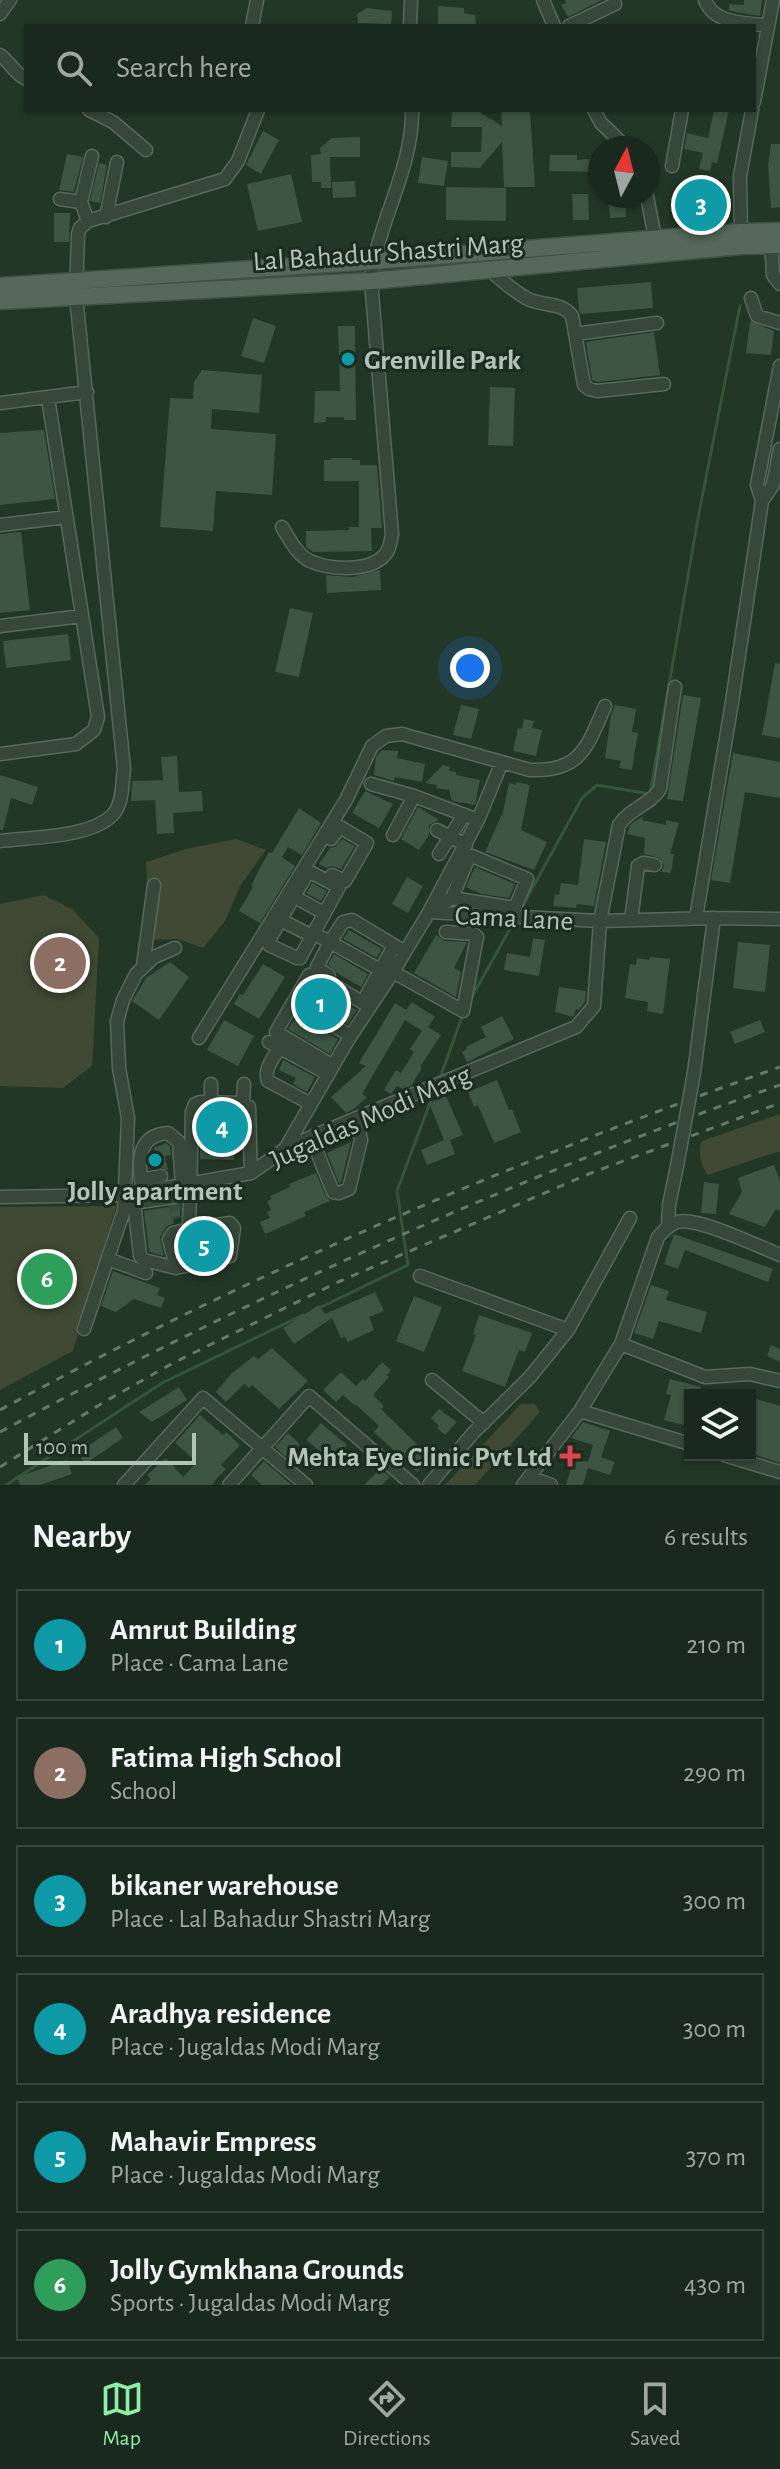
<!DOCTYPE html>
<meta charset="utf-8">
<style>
:root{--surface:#1a291d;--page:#233126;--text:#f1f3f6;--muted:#9fa6a4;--line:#38453b;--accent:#8deea5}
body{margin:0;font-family:"Alegreya Sans",sans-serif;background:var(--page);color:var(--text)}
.controls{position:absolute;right:24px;bottom:24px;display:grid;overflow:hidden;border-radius:0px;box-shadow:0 2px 6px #0004}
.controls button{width:72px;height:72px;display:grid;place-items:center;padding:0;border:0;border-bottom:2px solid var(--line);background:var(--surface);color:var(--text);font:40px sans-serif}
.compass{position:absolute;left:588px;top:136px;width:72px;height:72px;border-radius:50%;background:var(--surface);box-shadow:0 2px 6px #0004;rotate:7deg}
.scale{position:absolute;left:24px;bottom:20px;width:172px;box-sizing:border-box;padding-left:8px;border:4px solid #b2c4b6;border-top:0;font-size:22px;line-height:28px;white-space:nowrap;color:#b2c4b6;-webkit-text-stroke:6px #1c2c20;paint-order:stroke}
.you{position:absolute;left:470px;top:668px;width:28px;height:28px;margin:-20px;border:6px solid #fff;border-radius:50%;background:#1a73e8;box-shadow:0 0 0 12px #1a73e833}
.badge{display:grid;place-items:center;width:52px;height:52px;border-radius:50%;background:var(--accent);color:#fff;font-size:26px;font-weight:700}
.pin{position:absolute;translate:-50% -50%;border:4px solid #fff;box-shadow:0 2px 8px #0006}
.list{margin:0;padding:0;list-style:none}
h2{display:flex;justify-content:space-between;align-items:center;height:104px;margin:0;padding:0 32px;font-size:34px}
h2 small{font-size:26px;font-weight:400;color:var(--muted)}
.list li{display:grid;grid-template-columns:52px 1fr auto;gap:24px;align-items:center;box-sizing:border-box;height:112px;margin:0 16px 16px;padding:0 16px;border:2px solid var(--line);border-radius:0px}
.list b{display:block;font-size:30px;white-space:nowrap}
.list p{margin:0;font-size:26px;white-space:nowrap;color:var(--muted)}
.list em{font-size:26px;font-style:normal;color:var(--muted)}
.icon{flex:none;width:44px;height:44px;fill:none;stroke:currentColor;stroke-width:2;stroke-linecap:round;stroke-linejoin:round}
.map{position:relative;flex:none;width:780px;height:1485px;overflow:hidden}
.search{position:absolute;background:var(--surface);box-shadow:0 2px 6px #0004;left:24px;right:24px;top:24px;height:88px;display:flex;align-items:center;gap:20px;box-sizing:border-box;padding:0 28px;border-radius:0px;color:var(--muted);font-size:30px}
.sheet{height:872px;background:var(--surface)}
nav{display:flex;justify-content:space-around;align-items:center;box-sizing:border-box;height:112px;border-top:2px solid var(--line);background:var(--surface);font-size:22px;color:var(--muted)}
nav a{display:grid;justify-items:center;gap:4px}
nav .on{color:var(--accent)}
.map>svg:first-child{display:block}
.green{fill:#3f4933}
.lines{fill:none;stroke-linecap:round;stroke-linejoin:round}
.stream{stroke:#33563a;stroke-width:3}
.building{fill:#3d5542}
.minor-tunnel{stroke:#384c3c;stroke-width:12;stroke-dasharray:12 6;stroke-linecap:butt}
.minor-casing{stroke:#57695b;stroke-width:15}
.major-casing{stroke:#405144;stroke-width:19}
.minor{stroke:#37483a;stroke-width:12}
.major{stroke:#556859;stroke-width:16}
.rail{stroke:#647969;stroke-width:3;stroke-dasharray:8 8;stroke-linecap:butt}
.minor-bridge-casing{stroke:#57695b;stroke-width:15;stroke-linecap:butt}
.minor-bridge{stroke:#37483a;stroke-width:12}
.culture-dot{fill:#0f9aa8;stroke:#1c2c20;stroke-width:3}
.health-dot{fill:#e0444e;stroke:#1c2c20;stroke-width:3}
.labels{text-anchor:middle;stroke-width:6;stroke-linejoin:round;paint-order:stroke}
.street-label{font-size:28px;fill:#b2c4b6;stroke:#1c2c20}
.poi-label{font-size:28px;font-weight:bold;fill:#b2c4b6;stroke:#1c2c20;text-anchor:start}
</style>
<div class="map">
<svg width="780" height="1485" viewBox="0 0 780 1485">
<rect width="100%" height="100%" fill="#233727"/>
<!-- green -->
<path class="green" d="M236,839L266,850L240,886L225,921L203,948L178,939L150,940L146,862L186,849Z
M44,895L72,909L99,938L92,1066L63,1088L0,1086V904Z
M780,1114V1151L708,1175C701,1167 697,1151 702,1141Z
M116,1206L73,1351L0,1390V1207Z
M521,1404H535L540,1412L475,1485H445Z"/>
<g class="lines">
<!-- stream -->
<path class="stream" d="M521,909L582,798L597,785L650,794L699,513L740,306
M470,1000L515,920
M440,1078L463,1014
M317,1309L408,1265L397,1191L435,1089
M6,1485L162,1383L303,1315"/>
</g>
<!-- building -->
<path class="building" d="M565,0H602L568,17L561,5L566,3Z
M744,0H762L760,16L729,11V4L744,5Z
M438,6L464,8V13L475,15L476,26L438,24Z
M367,8L392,11L391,24L358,23L357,14Z
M501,110H530L535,187H504L502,142L480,168L451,167V152H481L482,127H451L452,111L479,112L502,126Z
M714,110H729L717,163L712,162L710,171L699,169L703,153L684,149L687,133L708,138Z
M263,131L279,140L261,174L246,165Z
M360,137V157H330L331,188H321V182H312L311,155L321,154L320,148L332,138Z
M771,144H780V207L771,208L768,165Z
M67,154L83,157L74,192L59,190Z
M550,155H577V160L600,158V172L549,171Z
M422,157L448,161L444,186L418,183Z
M99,163L107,165L100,203L90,201Z
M291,174L302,222L258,231L247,184Z
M355,181L356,197L333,198L332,182Z
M446,187L506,188V221L446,220Z
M712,187L718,219L689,225L684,192Z
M572,194H588L589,220H573Z
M608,196H625L626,217L610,218Z
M54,213H70L69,242H54Z
M651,282L653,308L581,314L579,311L577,288Z
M253,318L276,326L264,363L241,356Z
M750,321L774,331L771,355L746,353Z
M338,326H355L356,420H344V417H326V422L314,423L315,391H340Z
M654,332L660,375L598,382L592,380L586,342Z
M202,370L262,375L259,413L212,409L211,429L276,434L272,495L216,491L213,531L160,527L170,398L193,399L194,382Z
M490,387L515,388L513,446L488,445Z
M44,430L55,499L0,505V433Z
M331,458H352V460H360V465H377L382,528H371L372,551L313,552L306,547V531L349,530V527H359V481H324V460H331Z
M21,532L30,610L0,613V534Z
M380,570L381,590L327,593L326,575L352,577Z
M290,608L313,613L299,677L275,672Z
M68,634L71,660L6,668L3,641Z
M775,663L780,664V738L762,735Z
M683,695L701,698L683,801L667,799Z
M461,705L479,709L471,739L453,735Z
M615,705L636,709L632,732L638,733L632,770L619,768L621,761L605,758L611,715Z
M524,719L534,721L532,728L542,730L536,756L513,751L518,728L522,729Z
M382,750L398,751L397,758L425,764L422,782L395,777L394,781L374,775L376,757Z
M733,753L780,762V798L745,792L730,883L711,880Z
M177,756L179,792L202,791L203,811L173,813L174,833L157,834L155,800L131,801L132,781L163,780L161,757Z
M443,765L450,767L449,771L456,772V775L480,780L475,805L452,801L449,790L436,788L437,785L425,783Z
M0,775L38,787L32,805L11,798L3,830H0Z
M516,782L530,785L521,830L547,842L534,870L485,852L503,812L509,783L516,785Z
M365,791L393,804L379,828L352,813Z
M418,807L439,820L429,825V835L419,850L401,839Z
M299,808L321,823L302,855L288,847L282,857L295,866L260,923L239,911L253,887L251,886L261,866L269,852L272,853Z
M643,816L642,820L666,825V820L679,823L670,854H674L671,873L661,872L664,866L660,858L644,854L645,838L627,834L630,825Z
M342,839L355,846L341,869L332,866L326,868L319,864L330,848L335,847Z
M584,839L606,842L594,906L577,904L576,908L553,906L555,894L559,895L561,883L578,885Z
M475,867L515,884L509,898L482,894L466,887Z
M407,877L423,886L408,913L392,904Z
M312,883L327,891L321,901L306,893Z
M349,930L382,949L377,958L343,939Z
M436,935L445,941L467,942L454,968L461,972L456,997L414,973Z
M533,938L545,940L539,976L504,970L507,953L530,957Z
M738,942L770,945L765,992L733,988Z
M334,954L368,974L361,987L338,974L328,964Z
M650,957L670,959L663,1014L647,1011L648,1002L625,998L630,964L636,965L637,958L649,960Z
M170,962L189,977L159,1020L132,1001L146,978Z
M263,964L285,977L259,1019L234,1004L240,994L243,995Z
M314,984L324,990L323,993L341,1004L342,1002L357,1010L348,1024L306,999Z
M559,987L586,991L585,1002L579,1010L576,1009L573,1017L555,1012Z
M412,1002L435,1017L428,1027L441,1035L420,1067L422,1068L411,1086L403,1089L397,1086L391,1094L384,1090L396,1070L401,1073L414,1052L410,1049L422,1031L405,1020L362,1094L367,1097L354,1109L346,1113L331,1097L366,1066L359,1063L395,1003L406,1010Z
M297,1015L338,1039L330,1054L288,1029Z
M502,1016L514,1039L467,1062L462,1052L467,1049L466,1047L486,1037L481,1027Z
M224,1020L254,1036L238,1066L207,1050Z
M760,1020L765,1032L735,1044L730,1032Z
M283,1060L315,1077L307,1092L293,1084L296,1078L279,1070Z
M497,1080L509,1110L512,1109L521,1132L494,1143L478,1105L474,1107L468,1092Z
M446,1096L463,1135L450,1140L455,1154L427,1165L421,1150L444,1140L429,1103Z
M209,1112H224L235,1116L234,1160L200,1159V1137H209Z
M351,1142L341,1182L339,1183L327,1153Z
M166,1143L170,1146L171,1155L165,1156L168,1170L160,1167L149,1169L150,1156L155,1153L154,1148Z
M774,1165L780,1181V1211L776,1209L765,1227L729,1214L742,1192L738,1178Z
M316,1173L325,1195L330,1201L304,1212L306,1216L265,1234L260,1222L270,1218L267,1212L271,1210L267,1201L272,1199L270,1196L290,1187L289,1184Z
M704,1182L719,1184L716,1214L701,1213Z
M180,1202V1216L173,1217L174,1223L166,1227L160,1237L164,1256L149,1252L144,1211L174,1206Z
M222,1233H224L222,1249L183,1257L179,1241Z
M674,1234L773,1269L768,1282L685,1250L678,1269L664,1264Z
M113,1271L160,1288L157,1295L165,1298L161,1308L134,1299L116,1312L101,1306Z
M651,1285L669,1291L666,1300L707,1312L701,1333L659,1321L653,1339L634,1333Z
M375,1292L384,1311L369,1317L374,1330L348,1342L345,1337L341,1338L332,1318L294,1344L283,1328L319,1305L325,1314Z
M414,1296L442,1307L424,1352L396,1341Z
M479,1315L532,1333L525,1352L519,1350L505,1387L462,1371L476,1335L473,1334Z
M771,1345L780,1349V1362L767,1356Z
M272,1348L308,1381L279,1409L252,1385L249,1388L244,1384L226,1402L216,1392L232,1373L254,1356L258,1359Z
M382,1362L391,1370L387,1375L389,1377L373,1395L384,1406L381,1409L431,1458L417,1472L374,1432L379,1426L355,1404L354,1405L343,1395L336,1402L323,1390L341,1372L356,1386L363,1379L365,1381Z
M670,1379L701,1387L699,1395H690L688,1426L664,1420L671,1395L666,1394Z
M179,1387L187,1400L152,1422L139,1412Z
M750,1397L780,1406V1463L750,1453Z
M439,1409L457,1422L445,1435L437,1428L439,1426L431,1418Z
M200,1415L223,1435L226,1432L240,1445L221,1465L226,1469L211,1485H144L151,1479L147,1475L166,1458L183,1477L197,1462L175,1443Z
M583,1422L610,1431L601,1457L615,1462L610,1475L588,1468L583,1485H566L574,1458L588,1462L593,1445L571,1438Z
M321,1423L347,1445L333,1462L306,1440Z
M116,1427L123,1438L85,1464L78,1453Z
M288,1433L300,1444L287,1458L275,1447Z
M67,1460L72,1474L40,1485H20L17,1477Z
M264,1461L287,1481L292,1485H262L251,1475Z
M380,1469L390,1477L382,1485H364Z"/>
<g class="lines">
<!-- minor-tunnel -->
<path class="minor-tunnel" d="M173,1199L177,1218"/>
<defs>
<path id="minor" d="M543,0L554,26
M705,0C714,25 746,22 768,26
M0,14L10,0
M252,26L257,0
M410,26L411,0
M569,26L615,4
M0,55C11,63 14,73 26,79
M754,102L773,0
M89,110L113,122L146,150
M594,110L601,123L627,148
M672,166L682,110
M647,196L655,238
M60,199L81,202
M106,217L117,162
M88,221L81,202L92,156
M741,238L740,176L752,110
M771,238L773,275L780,284
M491,271C502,281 514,291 526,298C542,307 561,301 572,316L584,385L589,389L597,391L664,384
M751,298L757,316L780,323
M575,334L657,323
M0,403L87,392
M762,501L773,485L780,449
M0,525L67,517
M282,527C289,538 297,555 310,561C330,570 373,573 387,552C390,547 391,540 392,534L371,281C377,222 413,170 412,110
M0,626L82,616
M0,754L76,744L94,730L98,717L48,398
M371,784L414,796L478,820
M437,830L466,845
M393,835L414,796
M331,839L340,827L367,843L345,881L332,875
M0,841C31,837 95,838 115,812C123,801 122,782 124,769L76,296L78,234L80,228L88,221L225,179L238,161L258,110
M439,854L464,815
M310,872L339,887L300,958H297L269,945V940L307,874Z
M289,894L324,913
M431,910L452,898L469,857L472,856L527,879L515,908L452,898
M429,912L600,921L714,918L780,919
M275,917L312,936
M696,918L732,702L762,501L757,485L780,366
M631,920L638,866L643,863L655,865
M313,933L330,942L317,967L329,976
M143,966L154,885
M393,972L463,1011L477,937L474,934L446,932
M391,976L330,942L343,922L352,920L405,952
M366,996L394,946
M293,1002L344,1032
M199,1038L346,800L372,746L386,736L402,734L530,770C581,772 587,747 605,706
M269,1042L328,1074
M280,1047C274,1057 263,1070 268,1081L311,1104
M333,1066L276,1032L309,975L315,974L370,1007
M694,1073L714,918
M211,1103V1084
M243,1103L244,1084
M311,1137L333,1192L339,1193L349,1189L361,1140L356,1118
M285,1149L348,1040L393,972L429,912L478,820L502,762
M141,1180L161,1176
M143,1191C138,1166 135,1135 168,1133L179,1142L182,1186
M133,1193L140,1256L144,1260L176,1268
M0,1197L125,1195L251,1173L285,1149L311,1137L576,1027L594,1006L600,921L619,825C630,808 650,805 660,789L675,687
M134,1203L173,1197
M668,1226L669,1205L677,1166
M189,1229L230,1223L234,1228L230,1256L176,1268L169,1239L173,1233L189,1229L192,1112L195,1104L200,1102L243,1103L249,1107L251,1173
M108,1259L146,1273
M420,1276L568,1330
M84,1329L124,1210L128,1118L119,1068L117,1021L123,1000L136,974L154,957L175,948
M621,1344L705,1377L750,1374L780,1381
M432,1380L484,1423
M580,1411L690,1444
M724,1455L780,1472
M529,1477L551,1485
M124,1485L203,1398L306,1485
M229,1485L309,1396L413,1485
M429,1485L474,1432L530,1377L568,1330L630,1218
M523,1485L580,1411L621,1344L658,1237C664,1231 669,1224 678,1222C696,1216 760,1247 780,1255"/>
<path id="major" d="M0,286L373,261L740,232L780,231
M0,301L371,281L741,246L780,245"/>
</defs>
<!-- minor casing -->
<use href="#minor" class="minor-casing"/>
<!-- major casing -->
<use href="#major" class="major-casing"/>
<!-- minor -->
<use href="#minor" class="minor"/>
<!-- major -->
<use href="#major" class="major"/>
<!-- rail -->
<path class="rail" d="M0,1410C249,1274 513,1161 780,1067
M0,1432C251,1297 511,1179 780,1085
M0,1467L104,1402L173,1363L338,1282L591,1173L780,1103"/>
<defs>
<path id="minor-bridge" d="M677,1166L694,1073"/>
</defs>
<!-- minor-bridge casing -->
<use href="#minor-bridge" class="minor-bridge-casing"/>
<!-- minor-bridge -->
<use href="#minor-bridge" class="minor-bridge"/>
</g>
<!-- markers -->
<g class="culture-dot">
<circle cx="348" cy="359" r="8"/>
<circle cx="155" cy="1160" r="8"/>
</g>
<path class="health-dot" d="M566 1444h8v8h8v8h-8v8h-8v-8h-8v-8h8z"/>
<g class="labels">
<!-- street labels -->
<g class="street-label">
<text transform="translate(388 251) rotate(-4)" y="10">Lal Bahadur Shastri Marg</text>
<text transform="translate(514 917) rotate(3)" y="10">Cama Lane</text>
<text transform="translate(370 1116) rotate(-24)" y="10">Jugaldas Modi Marg</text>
</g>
<!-- poi labels -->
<g class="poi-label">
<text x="364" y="369">Grenville Park</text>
<text x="155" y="1200" text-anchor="middle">Jolly apartment</text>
<text x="552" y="1466" text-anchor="end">Mehta Eye Clinic Pvt Ltd</text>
</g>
</g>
</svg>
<div class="controls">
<button><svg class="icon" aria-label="layers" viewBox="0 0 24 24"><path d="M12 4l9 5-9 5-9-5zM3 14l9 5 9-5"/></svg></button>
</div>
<svg class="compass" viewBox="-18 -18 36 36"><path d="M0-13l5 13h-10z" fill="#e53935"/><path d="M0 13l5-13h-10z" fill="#9fa6a4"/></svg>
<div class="scale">100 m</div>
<div class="you"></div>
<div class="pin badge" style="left:321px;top:1004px;background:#0f9aa8">1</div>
<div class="pin badge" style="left:60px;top:963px;background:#8d6e63">2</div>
<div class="pin badge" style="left:701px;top:205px;background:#0f9aa8">3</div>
<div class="pin badge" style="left:222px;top:1127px;background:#0f9aa8">4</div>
<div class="pin badge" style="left:204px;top:1246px;background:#0f9aa8">5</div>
<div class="pin badge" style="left:47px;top:1279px;background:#2e9e5b">6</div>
<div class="search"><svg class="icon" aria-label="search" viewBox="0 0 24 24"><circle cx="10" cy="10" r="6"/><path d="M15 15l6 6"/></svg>Search here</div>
</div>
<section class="sheet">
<h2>Nearby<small>6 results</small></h2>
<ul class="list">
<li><span class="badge" style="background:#0f9aa8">1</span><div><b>Amrut Building</b><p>Place · Cama Lane</p></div><em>210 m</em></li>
<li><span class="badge" style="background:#8d6e63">2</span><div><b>Fatima High School</b><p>School</p></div><em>290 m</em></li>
<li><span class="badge" style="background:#0f9aa8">3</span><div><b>bikaner warehouse</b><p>Place · Lal Bahadur Shastri Marg</p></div><em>300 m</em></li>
<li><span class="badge" style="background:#0f9aa8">4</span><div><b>Aradhya residence</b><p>Place · Jugaldas Modi Marg</p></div><em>300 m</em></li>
<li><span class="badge" style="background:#0f9aa8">5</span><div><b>Mahavir Empress</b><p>Place · Jugaldas Modi Marg</p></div><em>370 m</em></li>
<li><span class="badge" style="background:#2e9e5b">6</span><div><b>Jolly Gymkhana Grounds</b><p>Sports · Jugaldas Modi Marg</p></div><em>430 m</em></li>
</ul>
</section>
<nav>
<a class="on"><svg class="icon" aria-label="map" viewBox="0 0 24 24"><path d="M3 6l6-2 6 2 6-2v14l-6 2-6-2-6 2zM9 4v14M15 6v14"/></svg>Map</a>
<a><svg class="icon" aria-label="directions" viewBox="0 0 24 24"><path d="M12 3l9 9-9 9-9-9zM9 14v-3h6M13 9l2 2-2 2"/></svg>Directions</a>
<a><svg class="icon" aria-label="saved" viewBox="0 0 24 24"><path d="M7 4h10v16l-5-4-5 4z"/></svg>Saved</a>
</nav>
